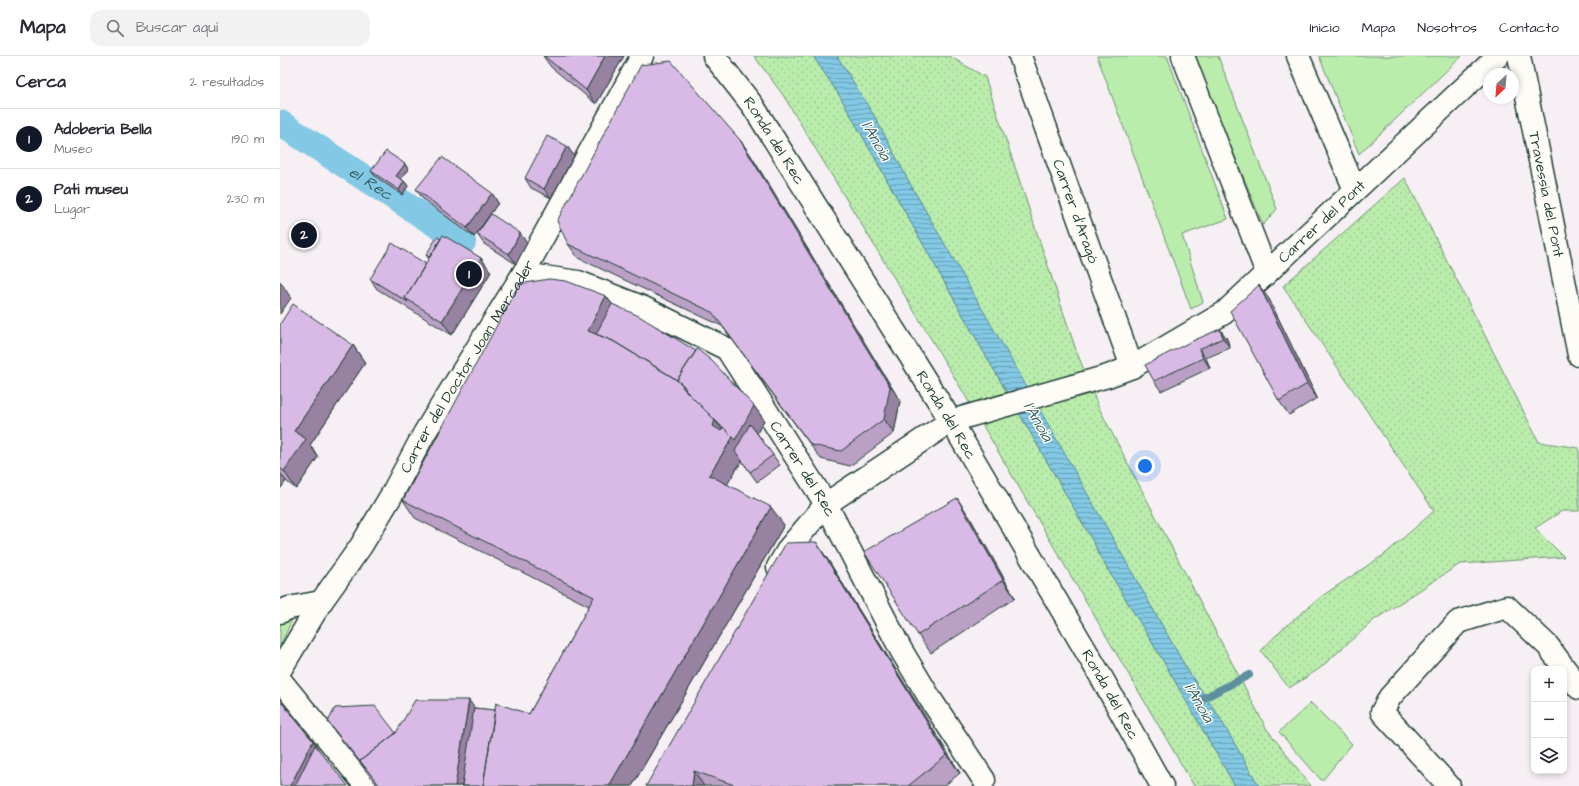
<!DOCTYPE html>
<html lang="es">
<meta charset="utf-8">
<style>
:root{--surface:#fff;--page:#f2f2f3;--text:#2b2b33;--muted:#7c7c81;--line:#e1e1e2;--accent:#111827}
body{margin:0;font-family:"Architects Daughter",sans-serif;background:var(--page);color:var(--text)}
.controls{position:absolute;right:12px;bottom:12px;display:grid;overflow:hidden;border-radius:8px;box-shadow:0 2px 6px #0003}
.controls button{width:36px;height:36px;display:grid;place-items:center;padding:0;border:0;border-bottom:1px solid var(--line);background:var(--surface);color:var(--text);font:20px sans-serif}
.compass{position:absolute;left:1203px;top:12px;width:36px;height:36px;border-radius:50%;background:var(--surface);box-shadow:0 2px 6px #0003;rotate:206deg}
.you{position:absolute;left:865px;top:410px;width:14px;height:14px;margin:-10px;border:3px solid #fff;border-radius:50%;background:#1a73e8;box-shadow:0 0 0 6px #1a73e833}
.badge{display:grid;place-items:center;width:26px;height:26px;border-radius:50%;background:var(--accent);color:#fff;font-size:13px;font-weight:700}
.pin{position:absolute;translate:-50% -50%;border:2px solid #fff;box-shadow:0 1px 4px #0006}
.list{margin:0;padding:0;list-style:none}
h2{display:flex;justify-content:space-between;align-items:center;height:52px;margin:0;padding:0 16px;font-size:17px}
h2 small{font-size:13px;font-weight:400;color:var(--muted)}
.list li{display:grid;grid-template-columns:26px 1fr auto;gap:12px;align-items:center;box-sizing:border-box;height:60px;padding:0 16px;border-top:1px solid var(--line)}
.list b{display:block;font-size:15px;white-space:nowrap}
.list p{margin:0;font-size:13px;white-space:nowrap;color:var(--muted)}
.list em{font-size:13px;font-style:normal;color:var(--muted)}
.icon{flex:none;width:22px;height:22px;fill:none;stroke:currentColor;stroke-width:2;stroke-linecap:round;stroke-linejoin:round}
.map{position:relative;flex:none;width:1299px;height:730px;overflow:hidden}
header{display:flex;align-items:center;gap:24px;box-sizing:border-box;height:56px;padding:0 20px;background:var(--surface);border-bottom:1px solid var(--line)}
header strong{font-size:19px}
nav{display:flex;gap:22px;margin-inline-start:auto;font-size:14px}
.search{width:280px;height:36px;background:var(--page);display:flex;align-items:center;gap:10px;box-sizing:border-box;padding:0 14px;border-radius:12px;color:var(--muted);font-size:15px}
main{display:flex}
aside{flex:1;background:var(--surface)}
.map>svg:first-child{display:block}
.grass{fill:url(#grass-dots);stroke:#6c9470}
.green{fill:#baecac;stroke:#6c9470}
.water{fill:url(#water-rules);stroke:#5b909e}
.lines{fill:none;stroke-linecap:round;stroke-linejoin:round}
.stream{stroke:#5b909e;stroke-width:8}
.canal{stroke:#83c8e4;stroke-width:26}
.street-casing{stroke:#1f3d34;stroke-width:25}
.secondary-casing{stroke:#1f3d34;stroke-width:25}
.street{stroke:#fdfcf7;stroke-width:22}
.secondary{stroke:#fdfcf7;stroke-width:22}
.wall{fill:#bba0c6;stroke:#1f3d34}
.shaded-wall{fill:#9882a1;stroke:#1f3d34}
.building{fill:#d9bae6;stroke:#1f3d34}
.labels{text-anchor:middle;stroke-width:3;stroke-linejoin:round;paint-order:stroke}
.street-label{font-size:15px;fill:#1f3d34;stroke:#fdfcf7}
.water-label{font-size:16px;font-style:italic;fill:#386060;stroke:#fdfcf7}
</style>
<header>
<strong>Mapa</strong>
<div class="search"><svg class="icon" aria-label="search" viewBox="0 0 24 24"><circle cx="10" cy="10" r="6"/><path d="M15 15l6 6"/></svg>Buscar aquí</div>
<nav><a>Inicio</a><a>Mapa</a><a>Nosotros</a><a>Contacto</a></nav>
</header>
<main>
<aside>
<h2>Cerca<small>2 resultados</small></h2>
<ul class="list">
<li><span class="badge">1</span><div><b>Adoberia Bella</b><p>Museo</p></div><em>190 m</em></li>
<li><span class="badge">2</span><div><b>Pati museu</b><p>Lugar</p></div><em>230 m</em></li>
</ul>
</aside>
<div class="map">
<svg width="1299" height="730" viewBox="0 0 1299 730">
<defs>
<pattern id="grass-dots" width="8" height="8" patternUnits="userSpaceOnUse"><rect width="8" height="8" fill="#baecac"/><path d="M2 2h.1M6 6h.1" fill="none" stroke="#9fcb95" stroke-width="1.8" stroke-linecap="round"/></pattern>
<pattern id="water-rules" width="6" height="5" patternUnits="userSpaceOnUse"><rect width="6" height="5" fill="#83c8e4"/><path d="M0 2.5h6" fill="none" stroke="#6ba4ba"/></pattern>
</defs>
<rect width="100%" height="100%" fill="#f6eff4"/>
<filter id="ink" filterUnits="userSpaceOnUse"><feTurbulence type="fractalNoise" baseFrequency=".025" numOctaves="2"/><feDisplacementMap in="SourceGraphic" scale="8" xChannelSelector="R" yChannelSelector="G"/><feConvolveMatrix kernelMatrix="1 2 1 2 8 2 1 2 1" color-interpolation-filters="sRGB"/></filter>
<g filter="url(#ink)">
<!-- grass -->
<path class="grass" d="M474,0H533L561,42L702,293L814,487L819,499L885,608L955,730H914L682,334L503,39Z
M557,0H669L705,21L796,294L818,350L986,672L1031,730H979L938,659L908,615L629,126L596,63Z
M1125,122L1259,386L1299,392V455H1282L1255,472L1284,501L1180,508L1094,564L1039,613L1009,632L981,595L1000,575L1042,540L1105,498L1154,455L1003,230Z"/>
<!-- green -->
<path class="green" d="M817,0H887L948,163L902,179L923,246L911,253Z
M914,0H938L997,153L983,169Z
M1039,0H1182L1079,98Z
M12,564L0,590V568Z
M1031,647L1072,688L1042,725L999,676Z"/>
<!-- water -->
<path class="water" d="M533,0H557L596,63L629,126L739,317L908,615L938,659L979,730H955L885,608L819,499L814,487L702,293L561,42Z"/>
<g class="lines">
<!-- stream -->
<path class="stream" d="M920,644L969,619"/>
<!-- canal -->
<path class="canal" id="s1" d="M0,67L183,186"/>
<defs>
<g id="street">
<path id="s2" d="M740,0L852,311"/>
<path d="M903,0L987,217"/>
<path d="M1018,0L1075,134"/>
<path id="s3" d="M1239,0L1299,299"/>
<path id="s4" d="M243,218L298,226L364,252L447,293L546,448L621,594L651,644L704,724"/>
<path id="s5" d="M498,511L509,492L546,448L671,365L828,320L852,311L944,257L1218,0"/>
<path d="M0,556L9,552L41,546"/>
<path id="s6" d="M0,614L41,546L81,490L111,440L145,376L243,218L362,0"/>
<path d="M0,624L86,730"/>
<path d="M1169,730L1102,656L1110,641L1178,566L1227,551L1268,590L1299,632"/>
</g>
<g id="secondary">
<path id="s7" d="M434,0L473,50L671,365L823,624L882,730"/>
</g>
</defs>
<!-- street casing -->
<use href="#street" class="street-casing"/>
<!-- secondary casing -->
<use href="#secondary" class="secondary-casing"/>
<!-- street -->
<use href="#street" class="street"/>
<!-- secondary -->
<use href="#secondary" class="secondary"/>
</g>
<!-- wall -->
<path class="wall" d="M263,0H344L316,48L271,11Z
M460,84L470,98L620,345L614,377L570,410L541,403L442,270L298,202L288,188Z
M287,90L294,100L271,142L251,132L245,122Z
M125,108L128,113L121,123L124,125L128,130L122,139L95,120L91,115Z
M136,133L212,137L218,147L194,181L143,143Z
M197,178L247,187L236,208L204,188Z
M161,183L201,202L211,216L172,279L97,233L90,223L146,208L149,203L146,199Z
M326,240L332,248L474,350L484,364L477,377L500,409L477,426L462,405L447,428L504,469L352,730H98L55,676L48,666L116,677L194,652L249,658L309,550L135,462L123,444Z
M989,243L1037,342L1009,359L999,345Z
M0,268L73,289L85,307L30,389L38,401L16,433L6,425L0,433Z
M940,273L947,283L950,292L926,302L930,312L881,335L874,325Z
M689,460L735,542L651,597L638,579Z
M536,486L548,504L680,717L664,730H366Z"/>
<!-- shaded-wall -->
<path class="shaded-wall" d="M325,0H344L316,48L306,34Z
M460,84L470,98L620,345L614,377L604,363Z
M287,90L294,100L271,142L264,133Z
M125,108L128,113L120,125L116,120Z
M124,125L128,130L122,139L119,134Z
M212,137L218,147L194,181L187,172Z
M240,177L247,187L236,208L229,198Z
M201,202L211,216L172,279L162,265Z
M0,225L11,242L0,258Z
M979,229L989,243L1037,342L1027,328Z
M326,240L339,258L323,287L308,275Z
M940,273L947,283L950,292L943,282Z
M73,289L85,307L30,389L38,401L16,433L4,415L14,375Z
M919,293L926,302L930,312L923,302Z
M420,297L413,344L402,331Z
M474,350L484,364L465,399L442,437L429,419L453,381Z
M435,364L448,382L433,370Z
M0,417L6,425L0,433Z
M677,442L689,460L735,542L723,524Z
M491,451L504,469L352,730H329Z
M536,486L548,504L680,717L667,699Z
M189,644L201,662L190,730H175Z
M33,685L45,703L32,730H10Z
M414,715L424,730H412Z"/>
<!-- building -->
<path class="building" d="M264,0H325L306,34Z
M391,5L460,84L610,331L604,363L561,395L531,389L432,256L288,188L277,165L361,9Z
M267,80L287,90L264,133L245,122Z
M106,95L125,108L116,120L124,125L119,134L91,115Z
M162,101L212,137L187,172L136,133Z
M211,158L240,177L229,198L197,178Z
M163,179L201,202L162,265L125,242Z
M157,181L161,183L150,201L146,199Z
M112,187L146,208L125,242L128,246L90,223Z
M269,223L286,225L326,240L308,275L333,285L394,322L403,329L402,331L435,364L433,370L441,375L443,371L453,381L429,419L491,451L329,730H203L216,647L249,658L314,541L123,444L239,228Z
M979,229L1027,328L999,345L950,255Z
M13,248L73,289L14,375L26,383L4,415L0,412V268Z
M332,248L359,260L416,295L397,324L394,322L333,285L316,278Z
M940,273L943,282L919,293L923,302L874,325L865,309L908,287Z
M417,293L432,305L474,350L455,384L453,381L443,371V372L405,334L406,333L403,329L397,324Z
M470,368L493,399L470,416L455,395Z
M677,442L723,524L638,579L584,496Z
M536,486L667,699L628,730H457L414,715L412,730H366L506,487Z
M135,644H189L175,730H100L80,705L116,677Z
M0,647H2L33,685L10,730H0Z
M95,650L116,677L80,705L86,713L48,666L55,652Z
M194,652L215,654L203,730H182Z
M35,689L68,730H15Z"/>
</g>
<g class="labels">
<!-- street labels -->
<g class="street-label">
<text dy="5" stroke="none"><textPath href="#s7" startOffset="104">Ronda del Rec</textPath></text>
<text dy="5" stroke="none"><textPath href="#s3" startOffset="141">Travessia del Pont</textPath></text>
<text dy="5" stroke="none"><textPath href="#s2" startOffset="165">Carrer d'Aragó</textPath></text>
<text dy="5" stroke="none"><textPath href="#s5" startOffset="659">Carrer del Pont</textPath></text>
<text dy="5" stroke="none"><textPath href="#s6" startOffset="357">Carrer del Doctor Joan Mercader</textPath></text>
<text dy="5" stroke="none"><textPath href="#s7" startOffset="428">Ronda del Rec</textPath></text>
<text dy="5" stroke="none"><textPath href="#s4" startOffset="361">Carrer del Rec</textPath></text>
<text dy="5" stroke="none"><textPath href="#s7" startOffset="752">Ronda del Rec</textPath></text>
</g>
<!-- water labels -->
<g class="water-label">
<text transform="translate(597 84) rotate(60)" y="6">l'Anoia</text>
<text dy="6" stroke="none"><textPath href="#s1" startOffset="109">el Rec</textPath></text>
<text transform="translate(759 365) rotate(60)" y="6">l'Anoia</text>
<text transform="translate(920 646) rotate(60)" y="6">l'Anoia</text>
</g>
</g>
</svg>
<div class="controls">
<button>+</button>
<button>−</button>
<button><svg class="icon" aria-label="layers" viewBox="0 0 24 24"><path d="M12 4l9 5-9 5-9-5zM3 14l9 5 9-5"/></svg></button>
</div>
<svg class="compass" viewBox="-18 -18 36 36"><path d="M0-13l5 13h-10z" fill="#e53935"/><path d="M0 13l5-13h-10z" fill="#7c7c81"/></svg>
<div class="you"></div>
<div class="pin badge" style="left:189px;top:218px">1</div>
<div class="pin badge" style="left:24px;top:179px">2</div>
</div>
</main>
